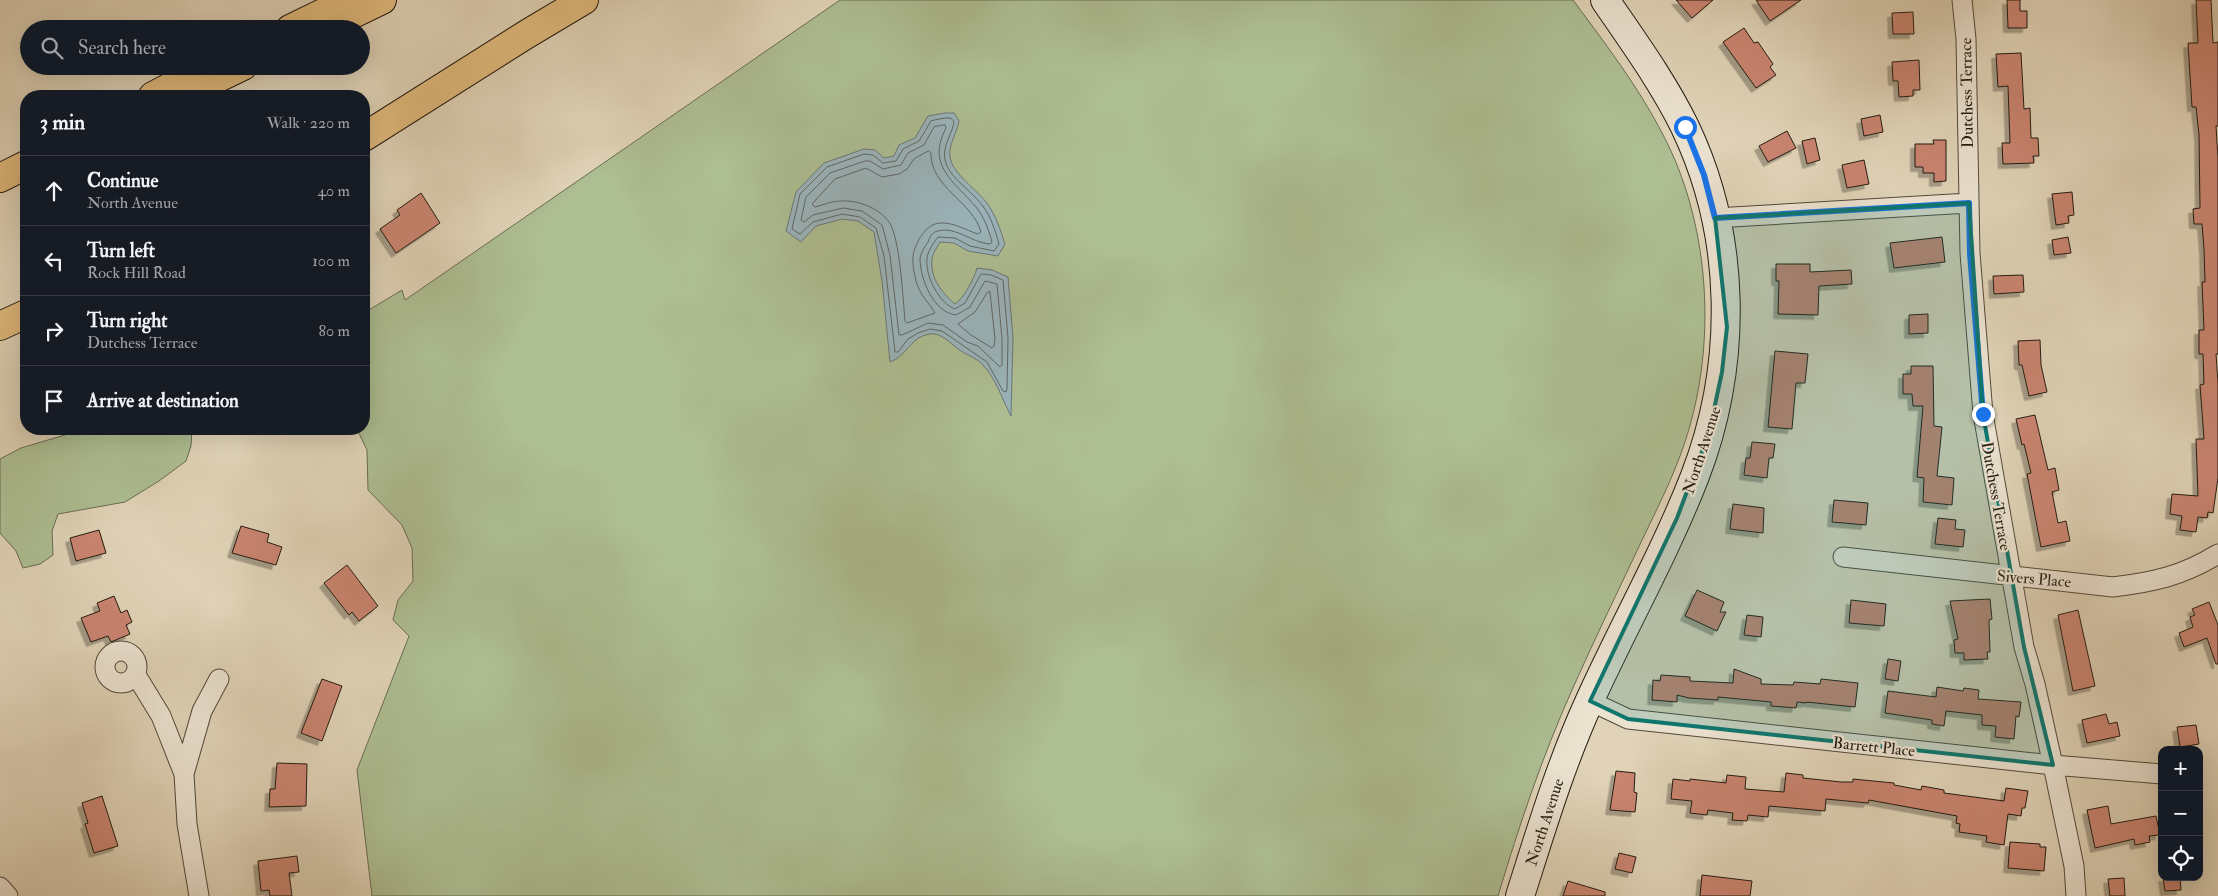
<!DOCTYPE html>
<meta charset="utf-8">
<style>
:root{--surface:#171b24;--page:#242831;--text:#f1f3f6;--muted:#9ea1a6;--line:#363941}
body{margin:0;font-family:"IM FELL Double Pica",serif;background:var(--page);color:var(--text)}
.controls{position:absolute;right:15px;bottom:15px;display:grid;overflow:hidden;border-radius:10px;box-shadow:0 5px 20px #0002}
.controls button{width:45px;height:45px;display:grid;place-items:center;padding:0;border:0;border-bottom:1px solid var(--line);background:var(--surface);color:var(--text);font:25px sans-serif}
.stop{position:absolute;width:15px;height:15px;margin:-11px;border:4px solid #1a73e8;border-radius:50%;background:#fff}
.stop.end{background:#1a73e8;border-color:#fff;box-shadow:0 1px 5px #0008}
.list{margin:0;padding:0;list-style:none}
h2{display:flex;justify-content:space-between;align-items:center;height:65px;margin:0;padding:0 20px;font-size:21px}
h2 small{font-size:16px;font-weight:400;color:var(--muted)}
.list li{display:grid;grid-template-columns:32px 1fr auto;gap:15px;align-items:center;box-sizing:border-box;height:70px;padding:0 20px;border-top:1px solid var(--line)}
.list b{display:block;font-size:19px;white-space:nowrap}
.list p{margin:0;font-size:16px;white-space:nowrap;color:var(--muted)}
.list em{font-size:16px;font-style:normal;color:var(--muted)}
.icon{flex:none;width:28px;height:28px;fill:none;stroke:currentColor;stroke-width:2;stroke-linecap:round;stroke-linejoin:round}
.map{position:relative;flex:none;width:2218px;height:896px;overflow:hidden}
.search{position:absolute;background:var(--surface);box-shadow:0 5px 20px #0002;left:20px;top:20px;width:350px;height:55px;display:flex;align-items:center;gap:12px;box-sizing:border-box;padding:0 18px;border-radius:28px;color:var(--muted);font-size:19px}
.panel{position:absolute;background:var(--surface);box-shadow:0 5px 20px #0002;left:20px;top:90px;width:350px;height:345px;border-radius:20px}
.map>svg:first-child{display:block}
.green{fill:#adbe92;stroke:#686c52}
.water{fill:#9ab4bb;stroke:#6b7777}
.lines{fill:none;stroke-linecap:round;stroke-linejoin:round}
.shore{stroke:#5f6866;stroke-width:1}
.building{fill:#ca8571;stroke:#241b11;filter:url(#shadow)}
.street-casing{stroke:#53493a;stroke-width:21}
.secondary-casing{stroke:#241b11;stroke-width:30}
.highway-casing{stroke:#241b11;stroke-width:30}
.street{stroke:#ebe2d0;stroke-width:19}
.secondary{stroke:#ebe2d0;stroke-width:28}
.highway{stroke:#e0ba7c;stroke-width:28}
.route{stroke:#1a73e8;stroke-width:6}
.marked{fill:#0f766e;fill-opacity:0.2;stroke:#0f766e;stroke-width:4;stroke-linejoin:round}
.labels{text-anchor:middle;stroke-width:4.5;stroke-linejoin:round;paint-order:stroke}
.street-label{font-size:16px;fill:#241b11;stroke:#ebe2d0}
</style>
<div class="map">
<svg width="2218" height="896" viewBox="0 0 2218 896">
<defs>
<filter id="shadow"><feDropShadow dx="-4.5" dy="4.5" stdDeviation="0" flood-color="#0004"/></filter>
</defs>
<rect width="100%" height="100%" fill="#e0d3b7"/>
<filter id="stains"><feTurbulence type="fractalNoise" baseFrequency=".004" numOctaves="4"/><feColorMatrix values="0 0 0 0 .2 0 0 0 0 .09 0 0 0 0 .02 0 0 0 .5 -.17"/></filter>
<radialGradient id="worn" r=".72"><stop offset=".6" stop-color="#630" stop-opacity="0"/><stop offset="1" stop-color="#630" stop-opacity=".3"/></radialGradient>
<!-- green -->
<path class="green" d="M840,0H1573C1610,50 1650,102 1675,160C1713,251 1715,363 1680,456C1670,483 1657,509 1644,536C1620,587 1595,638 1572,690C1542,757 1519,826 1498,896H372L357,770L409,636L393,620L398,600L413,581L412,548L402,525L368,490L367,450L357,429H364V313L402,290L405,300Z
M85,429H192L191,446L186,461L159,481L125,502L58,514L52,531L53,555L40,564L23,568L16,551L0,533V459L21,448Z"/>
<!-- water -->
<path class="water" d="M945,113H954L959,121C957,133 948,145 950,157C952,173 977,190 986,202C996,215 1000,229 1005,244L998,256L968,251L954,243L940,242C938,246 932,254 932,260C930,278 942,293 955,304C964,298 974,279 977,268L992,270L1008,277L1013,338L1011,416C1003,401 995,377 983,365C976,357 965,355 957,348C950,343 940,332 930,334C911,336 907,356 890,362L882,281L874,232L858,221L842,219L816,226L801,242L786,231L796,192L824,163L864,149L875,150L884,158L894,156L899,145L915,138L928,116Z"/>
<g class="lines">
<!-- shore -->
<path class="shore" d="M945,118H951L954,122C952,135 942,146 945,160C949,178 971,190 982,205C991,216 995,230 999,244L994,251L970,246L955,238L938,237C934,242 927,252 927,259C925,276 939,303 955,309L965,303L981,274L991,275L1003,280L1008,338L1007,389L1006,392L1003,391L987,362L942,331L930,329L918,333L908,339L898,352H895L884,256L876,228L860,217L842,214L813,222L800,234L792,229L800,194L827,167L864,154L873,155L883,163L896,161L903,149L919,141L931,121Z
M945,125L946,128C926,166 954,181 976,207C984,217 989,230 992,242L990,244C972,243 956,226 938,231C932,232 930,237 928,242C925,247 920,253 920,260C921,280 933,312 956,315L970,307L985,281L997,284L1002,339V365L1000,367L978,346L967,342L943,325L928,323L902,335H899L890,255L882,225L862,211L843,208L813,215L804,222L801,220L806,197L830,173L865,161H870L883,169L901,165L908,153L924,145L934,127Z
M929,151L931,153C930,187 973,202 981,232L978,234C965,230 956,223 941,223C926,223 915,243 913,256C912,265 915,279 918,287C922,297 930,304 935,313L907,323L905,321C903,300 900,237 889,222C879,208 858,200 841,201C832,201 823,205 815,207L812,204L835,179L866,168L882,177L899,174L907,169L914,159Z
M990,292L995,339L994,346L992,348L971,335L958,324L975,312L987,293Z"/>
</g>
<!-- building -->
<path class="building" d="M1676,0H1713L1692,18Z
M1756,0H1801L1770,21Z
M2007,0H2020V11H2027V28H2008Z
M2196,0H2211L2213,43L2218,42V126H2216L2218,159V354H2216L2218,383V478L2213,513L2208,512L2207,518L2198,517L2196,532L2180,530L2182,516L2170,514L2172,494L2198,496L2196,439H2204L2200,385L2204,384L2203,354H2199V330H2204L2202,282H2205L2204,249L2202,224H2194L2193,209L2200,208L2199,135L2196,107H2192L2188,43H2198Z
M1913,12L1914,34H1893L1892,13Z
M1744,28L1754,43L1758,42L1773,64L1770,67L1776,75L1756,88L1723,42Z
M2021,53L2024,109L2030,108L2031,138H2038L2039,156H2033L2034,163L2003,164L2002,143H2010L2008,86L1998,87L1996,54Z
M1919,60L1920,90H1913V96L1899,97L1898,81H1893L1892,62Z
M1880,115L1883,132L1864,136L1861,119Z
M1787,131L1796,148L1768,162L1759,146Z
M1815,138L1820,160L1807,164L1802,141Z
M1933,140H1946V181L1934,182V173H1923V167H1915V144H1934Z
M1864,160L1869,184L1847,188L1842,165Z
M2072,192L2074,215L2068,216L2069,223L2056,225L2052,194Z
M421,193L440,223L396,253L380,229L400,215L397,210Z
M1942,237L1945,262L1894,268L1890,243Z
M2068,237L2071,253L2054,255L2052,240Z
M1776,264H1810V272L1851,270L1852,284L1819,286L1818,315L1778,314L1779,281H1776Z
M2023,275L2024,292L1994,294L1993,276Z
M1928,314V333L1909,334V315Z
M2040,340L2041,365L2047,392L2029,396L2022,365H2019L2018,341Z
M1775,351L1808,354L1805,383H1796L1792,429L1768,427Z
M1911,366H1933L1934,426L1942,427L1937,476L1954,478L1952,505L1923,502L1924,478L1917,477L1923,406H1913L1912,394H1903V374H1911Z
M2035,415L2048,470L2055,468L2059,490L2052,492L2058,523L2066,521L2070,541L2041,547L2027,474L2031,473L2024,444L2022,445L2016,419Z
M1752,442L1775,444L1773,458H1769L1767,478L1744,475L1746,458H1750Z
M1834,500L1868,503L1866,525L1832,522Z
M1733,504L1764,508L1763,533L1730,529Z
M1938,518L1956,520L1955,529L1965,530L1963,547L1935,544Z
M241,526L269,534L267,542L282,547L276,565L232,553Z
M99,530L106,553L76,561L70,538Z
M347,565L378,606L359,621L352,612L349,615L324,583Z
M1697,590L1724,602L1720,612H1726L1717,631L1685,616Z
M114,596L121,613L127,610L132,622L126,625L130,634L111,642L108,636L91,642L81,618L100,611L97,603Z
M1990,599L1992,619L1989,620L1990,652H1987L1988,659L1964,660V653H1955L1954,640L1958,639L1950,601Z
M1851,600L1886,604L1884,626L1849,623Z
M2209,602L2218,625V664H2216L2207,638L2184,647L2179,633L2193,627L2190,617L2195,615L2192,609Z
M2078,610L2095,686L2073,691L2058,615Z
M1747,615L1763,617L1761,637L1744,635Z
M1888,659L1901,661L1898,681L1885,679Z
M1734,669L1761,679V684L1793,685L1794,682L1820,684L1821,679L1858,683L1855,707L1806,702V703L1797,702L1796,708L1771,706V702L1718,697V700L1689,698L1677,695V702L1652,700L1653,680L1660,681L1661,675L1690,677V681L1733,683Z
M322,679L342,686L322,741L301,733Z
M1937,687L1963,691L1964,688L1979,690L1978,699L2021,702L2019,717L2016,716L2014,739L1995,737L1996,726L1982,725V715L1946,711L1944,726L1932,724V720L1885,713L1888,691L1936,697Z
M2106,714L2109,724L2117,722L2120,736L2087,743L2082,720Z
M2196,725L2199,744L2180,747L2177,727Z
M277,763L307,764L306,806L269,807L270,789H275Z
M1616,771L1635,773L1634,792L1637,793L1635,812L1610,810Z
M1786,773L1803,775V778L1841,782H1853V779L1894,783V785L1921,790L1922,786L1944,790V793L2004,801L2006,788L2028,791L2025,808H2022L2021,816L2008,814L2004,845L1986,842L1987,836L1959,832L1960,824L1956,823L1957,816L1869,800L1868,803L1826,799L1825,811L1769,806L1768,817L1748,815L1747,821L1732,820L1733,813L1708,810L1707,815L1690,813L1692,801L1671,799L1673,779L1690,781V779L1726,783L1727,775L1746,777L1745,789L1784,792Z
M102,796L118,846L94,853L85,824L88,823L82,803Z
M2108,806L2111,824L2156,816L2160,835L2149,836L2150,842L2135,845L2134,839L2095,848L2087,810Z
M2010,842L2040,844V847H2046L2044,871L2008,868Z
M1619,853L1636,857L1632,873L1615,869Z
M297,856L299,872L289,873L292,896H270L269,890L261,891L258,861Z
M1702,875L1752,881L1750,896H1700Z
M2163,877H2180L2181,890L2165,891Z
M2124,878L2125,896H2110L2108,879Z
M1568,881L1605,892V896H1563Z"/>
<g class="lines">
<defs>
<path id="street" d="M1962,0L1966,39L1970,253L1983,414L2024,647L2035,684L2053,765L2074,866L2076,896
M1715,218L1969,203
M1843,557L2113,587C2154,582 2182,576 2218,554
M105 667a16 16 0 1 1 32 0a16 16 0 1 1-32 0Z
M136,675L161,716L184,774L187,824L199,896
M1590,701L1628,719L2053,765L2162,774
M184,774L202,711L219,679
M0,887L8,896"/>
<path id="secondary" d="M1520,896C1541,830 1561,763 1590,700C1624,625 1665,553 1695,476C1738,364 1737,236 1685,127C1663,82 1633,41 1605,0"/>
<path id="highway" d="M290,29L337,6
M322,29L382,0
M153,96L195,74
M181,96L243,66
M364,137L527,34L584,0
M0,178L26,165
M0,326L26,314"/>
</defs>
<!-- street casing -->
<use href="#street" class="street-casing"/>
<!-- secondary casing -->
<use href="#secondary" class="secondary-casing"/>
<!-- highway casing -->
<use href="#highway" class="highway-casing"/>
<!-- street -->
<use href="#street" class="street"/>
<!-- secondary -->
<use href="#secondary" class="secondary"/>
<!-- highway -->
<use href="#highway" class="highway"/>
</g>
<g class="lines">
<!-- route -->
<path class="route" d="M1685,127L1704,175L1715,218L1969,203L1970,254L1983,414"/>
</g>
<!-- marked area -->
<path class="marked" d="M1969,203L1983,414L2024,647L2053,765L1628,719L1590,701L1677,518L1709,433L1722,372L1727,327L1715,218Z"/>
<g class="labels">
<!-- street labels -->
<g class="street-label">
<text transform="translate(1966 93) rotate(-91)" y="6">Dutchess Terrace</text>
<text transform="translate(1701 450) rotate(-72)" y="6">North Avenue</text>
<text transform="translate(1997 496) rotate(80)" y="6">Dutchess Terrace</text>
<text transform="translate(2034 578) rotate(5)" y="6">Sivers Place</text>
<text transform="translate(1874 746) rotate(6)" y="6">Barrett Place</text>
<text transform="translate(1544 822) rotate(-72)" y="6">North Avenue</text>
</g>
</g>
<rect width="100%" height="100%" filter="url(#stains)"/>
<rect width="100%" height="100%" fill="url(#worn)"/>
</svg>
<div class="controls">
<button>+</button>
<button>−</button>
<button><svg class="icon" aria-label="locate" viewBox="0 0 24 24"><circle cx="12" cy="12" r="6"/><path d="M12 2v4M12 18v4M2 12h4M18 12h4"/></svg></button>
</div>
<div class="stop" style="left:1685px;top:127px"></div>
<div class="stop end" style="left:1983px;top:414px"></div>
<div class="search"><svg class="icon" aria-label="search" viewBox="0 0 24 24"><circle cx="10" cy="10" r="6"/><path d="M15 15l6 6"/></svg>Search here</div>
<section class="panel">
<h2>3 min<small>Walk · 220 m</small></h2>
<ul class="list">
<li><svg class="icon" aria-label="ahead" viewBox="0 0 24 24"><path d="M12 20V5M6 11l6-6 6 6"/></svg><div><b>Continue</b><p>North Avenue</p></div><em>40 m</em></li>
<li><svg class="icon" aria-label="left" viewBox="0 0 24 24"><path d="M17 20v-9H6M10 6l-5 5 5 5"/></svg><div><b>Turn left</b><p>Rock Hill Road</p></div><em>100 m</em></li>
<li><svg class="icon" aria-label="right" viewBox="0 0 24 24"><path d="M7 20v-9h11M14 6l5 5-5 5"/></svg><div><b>Turn right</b><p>Dutchess Terrace</p></div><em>80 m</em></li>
<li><svg class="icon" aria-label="arrive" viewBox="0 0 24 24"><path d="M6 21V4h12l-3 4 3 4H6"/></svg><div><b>Arrive at destination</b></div></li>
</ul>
</section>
</div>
